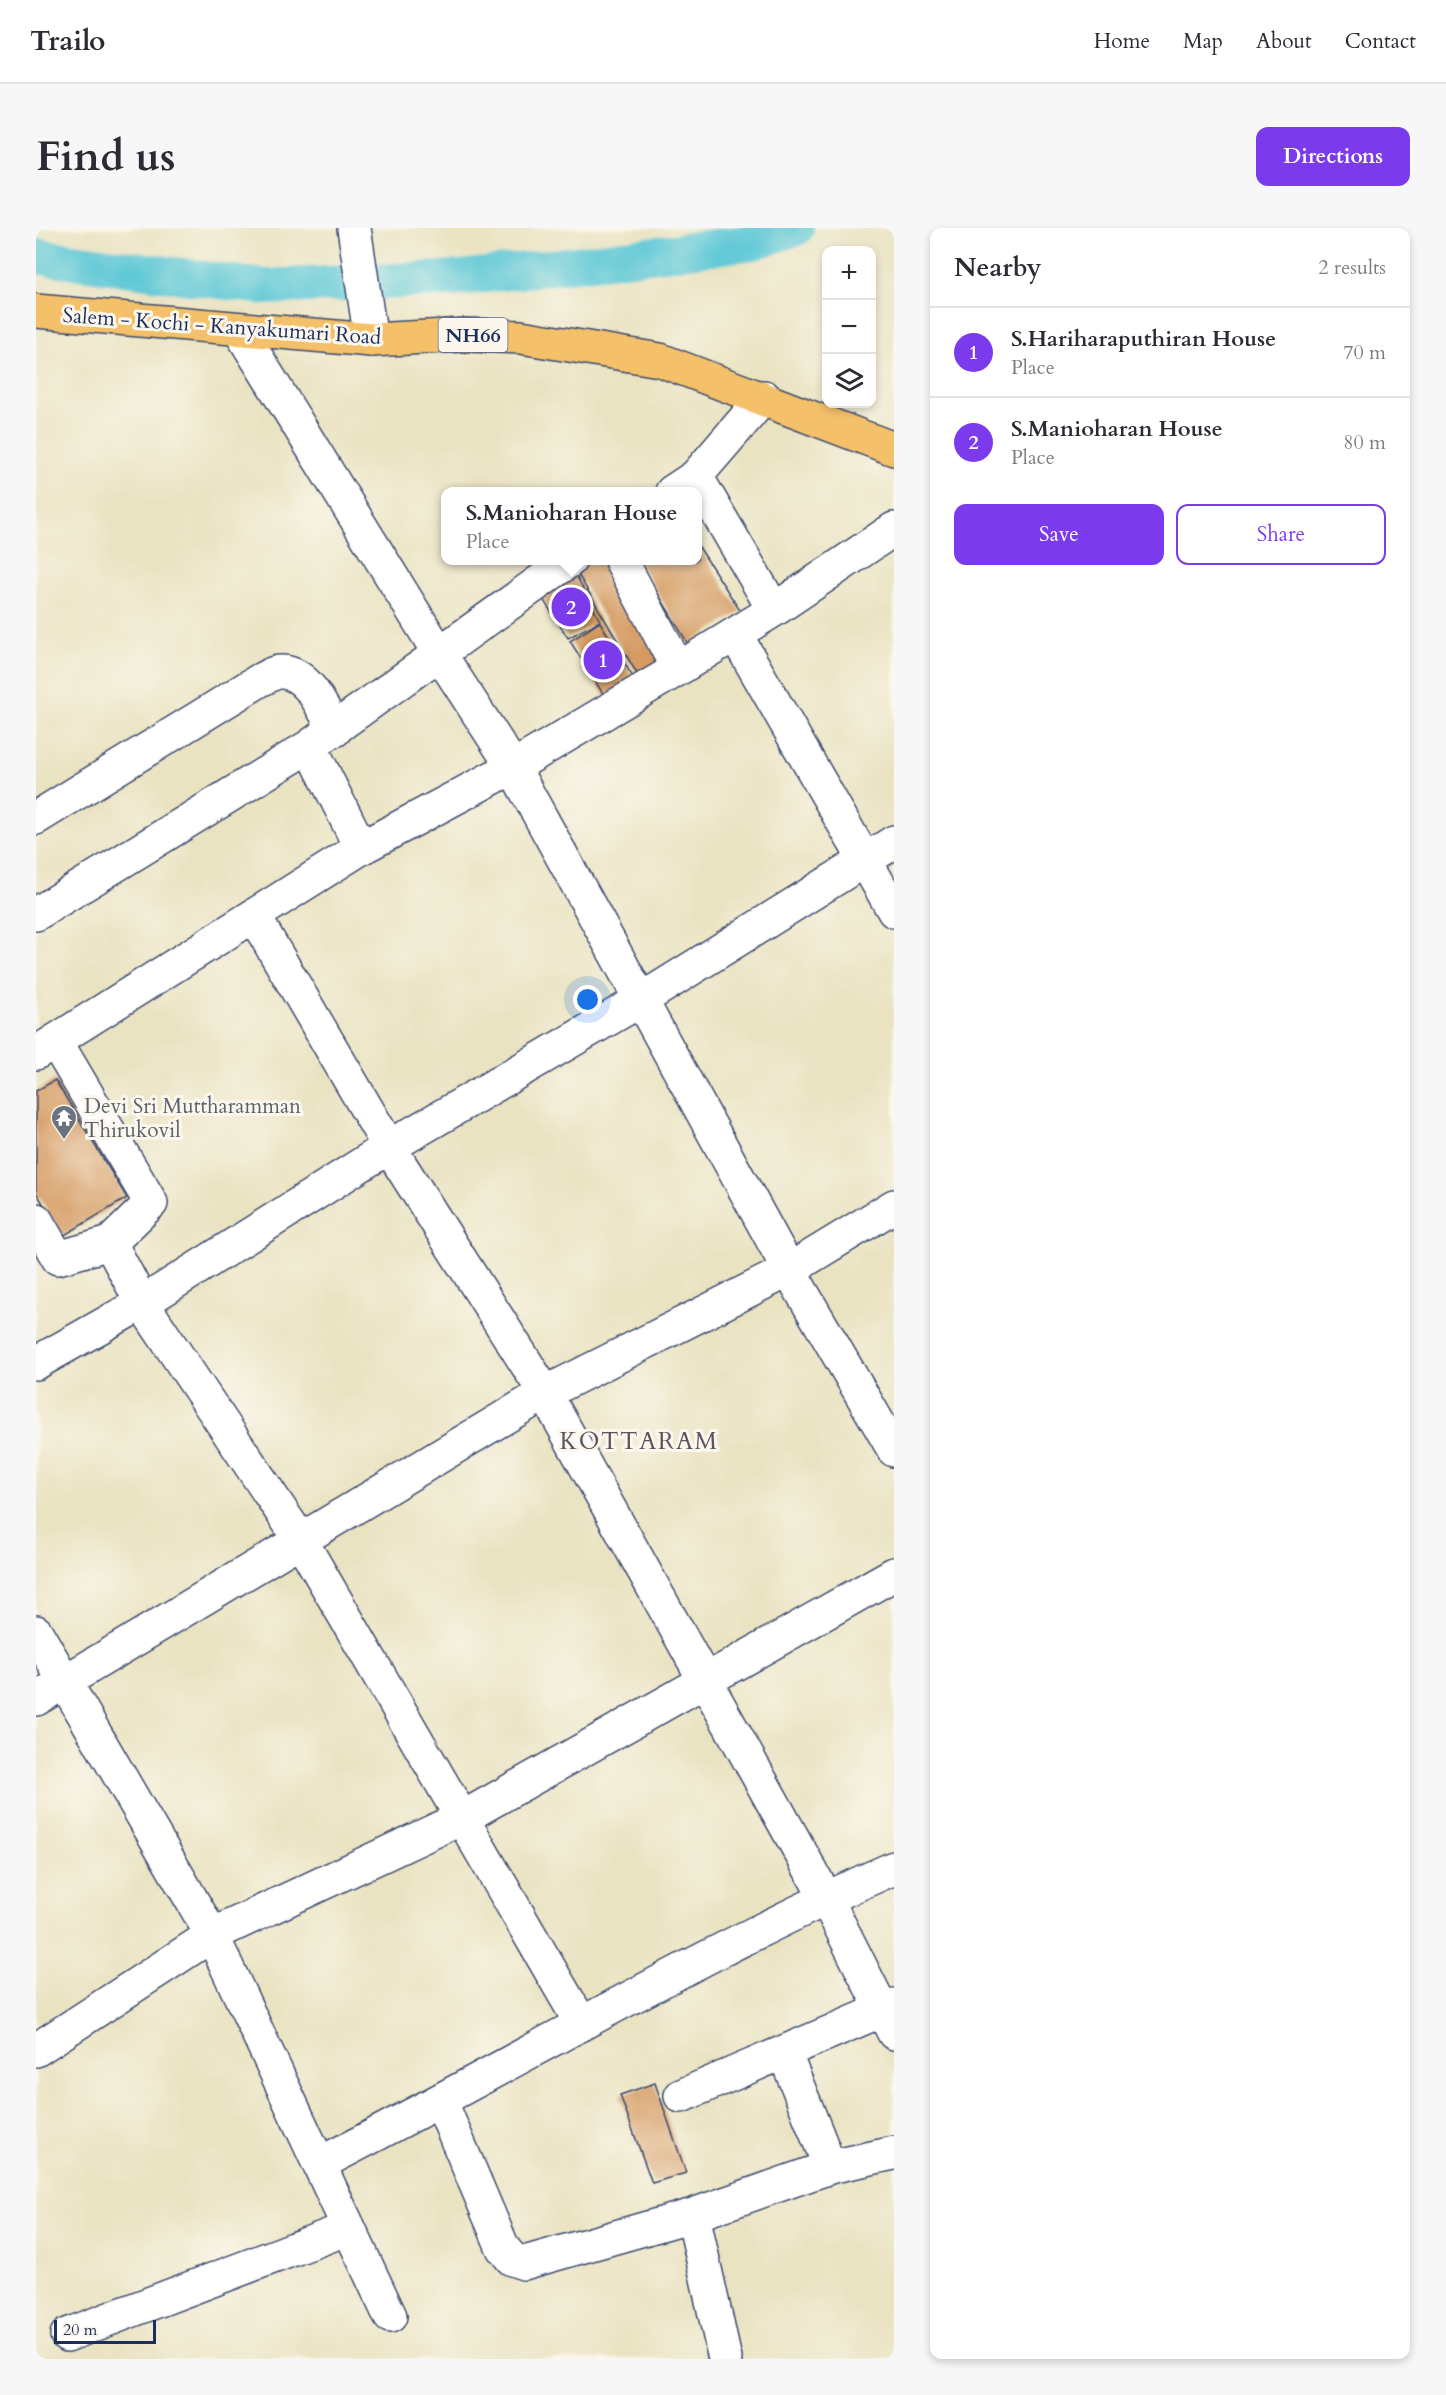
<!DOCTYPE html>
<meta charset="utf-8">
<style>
:root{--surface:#fff;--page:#f7f7f7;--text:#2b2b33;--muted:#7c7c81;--line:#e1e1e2;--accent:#7c3aed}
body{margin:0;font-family:Cardo,serif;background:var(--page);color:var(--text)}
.controls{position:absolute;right:18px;top:18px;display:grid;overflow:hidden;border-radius:12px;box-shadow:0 3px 9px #0003}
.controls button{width:54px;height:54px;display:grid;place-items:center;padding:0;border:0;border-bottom:2px solid var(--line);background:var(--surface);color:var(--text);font:30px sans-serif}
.scale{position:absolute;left:18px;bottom:15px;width:102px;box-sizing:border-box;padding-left:6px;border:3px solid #1b2f5e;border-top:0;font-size:16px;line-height:21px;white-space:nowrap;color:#1b2f5e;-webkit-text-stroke:4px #fbf7ec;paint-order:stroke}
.you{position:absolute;left:552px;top:772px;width:21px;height:21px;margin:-15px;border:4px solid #fff;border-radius:50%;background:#1a73e8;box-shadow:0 0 0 9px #1a73e833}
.badge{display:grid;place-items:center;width:39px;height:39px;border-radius:50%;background:var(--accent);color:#fff;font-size:20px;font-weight:700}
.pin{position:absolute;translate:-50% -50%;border:3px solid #fff;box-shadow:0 2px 6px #0006}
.popup{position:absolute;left:405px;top:259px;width:261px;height:78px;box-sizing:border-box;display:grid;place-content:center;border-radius:12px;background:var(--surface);filter:drop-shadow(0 2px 4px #0005);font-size:20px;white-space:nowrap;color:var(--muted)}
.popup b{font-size:22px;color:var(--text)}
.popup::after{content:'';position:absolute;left:50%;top:100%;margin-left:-12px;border:12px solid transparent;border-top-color:var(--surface)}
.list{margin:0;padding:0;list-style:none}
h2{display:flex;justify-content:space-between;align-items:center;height:78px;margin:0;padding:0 24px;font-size:26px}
h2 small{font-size:20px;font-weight:400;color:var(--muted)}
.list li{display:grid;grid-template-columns:39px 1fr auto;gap:18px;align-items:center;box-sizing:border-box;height:90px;padding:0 24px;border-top:2px solid var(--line)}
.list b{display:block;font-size:22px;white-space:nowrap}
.list p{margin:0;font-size:20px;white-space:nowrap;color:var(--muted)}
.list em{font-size:20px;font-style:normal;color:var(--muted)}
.actions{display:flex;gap:12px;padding:18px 24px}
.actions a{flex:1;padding:14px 0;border:2px solid var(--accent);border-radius:12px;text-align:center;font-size:21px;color:var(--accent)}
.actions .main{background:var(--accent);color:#fff}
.icon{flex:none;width:33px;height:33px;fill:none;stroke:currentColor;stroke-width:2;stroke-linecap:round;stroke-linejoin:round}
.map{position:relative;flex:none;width:858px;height:2131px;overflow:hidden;border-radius:12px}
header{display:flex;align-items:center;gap:36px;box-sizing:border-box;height:84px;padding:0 30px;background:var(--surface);border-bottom:2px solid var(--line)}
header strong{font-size:28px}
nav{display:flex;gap:33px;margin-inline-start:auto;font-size:21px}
.intro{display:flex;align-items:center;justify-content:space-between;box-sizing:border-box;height:144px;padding:0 36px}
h1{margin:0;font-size:42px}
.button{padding:15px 27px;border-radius:12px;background:var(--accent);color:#fff;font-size:21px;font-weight:700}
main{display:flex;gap:36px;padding:0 36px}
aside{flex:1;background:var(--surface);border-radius:12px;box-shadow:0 3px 9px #0003}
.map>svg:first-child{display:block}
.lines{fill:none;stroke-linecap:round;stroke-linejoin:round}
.canal{stroke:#5dc8d6;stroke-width:36}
.building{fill:#d4995f}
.street-casing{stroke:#3a4a6d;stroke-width:36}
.highway-casing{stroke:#3a4a6d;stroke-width:36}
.street{stroke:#fff;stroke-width:33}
.highway{stroke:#f4c16a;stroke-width:33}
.labels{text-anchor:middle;stroke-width:6;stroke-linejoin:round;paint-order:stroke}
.shield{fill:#fbf7ec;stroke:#5e6b89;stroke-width:1.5}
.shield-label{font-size:20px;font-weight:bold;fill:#1b2f5e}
.street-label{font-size:21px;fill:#1b2f5e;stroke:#fbf7ec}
.worship-label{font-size:21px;fill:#5b616d;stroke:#fbf7ec;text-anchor:start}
.quarter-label{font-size:24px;letter-spacing:1.5px;fill:#5c545e;stroke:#fbf7ec}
</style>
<header>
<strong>Trailo</strong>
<nav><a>Home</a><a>Map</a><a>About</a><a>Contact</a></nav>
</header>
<div class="intro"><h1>Find us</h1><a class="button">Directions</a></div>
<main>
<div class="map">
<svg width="858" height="2131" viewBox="0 0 858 2131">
<rect width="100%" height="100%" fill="#fbf7ec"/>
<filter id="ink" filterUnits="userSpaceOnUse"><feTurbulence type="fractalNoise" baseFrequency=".0167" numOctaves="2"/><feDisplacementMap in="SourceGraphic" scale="12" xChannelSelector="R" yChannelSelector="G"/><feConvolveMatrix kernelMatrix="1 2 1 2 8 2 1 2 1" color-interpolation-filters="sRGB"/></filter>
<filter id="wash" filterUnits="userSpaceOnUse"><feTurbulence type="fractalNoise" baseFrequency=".008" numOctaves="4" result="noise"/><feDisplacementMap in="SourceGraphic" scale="24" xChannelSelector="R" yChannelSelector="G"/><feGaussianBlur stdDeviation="1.35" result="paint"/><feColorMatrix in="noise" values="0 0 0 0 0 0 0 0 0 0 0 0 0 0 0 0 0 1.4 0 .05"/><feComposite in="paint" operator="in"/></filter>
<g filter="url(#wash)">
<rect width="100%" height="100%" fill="#eae3c2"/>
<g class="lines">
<!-- canal -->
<path class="canal" d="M0,28L227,59L425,50L718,14L760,0"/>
</g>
<g id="blocks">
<!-- building -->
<path class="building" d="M661,316L705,384L652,416L602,332H661Z
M560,332H573L633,432L603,449L540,343Z
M538,343L564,393L532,410L503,365Z
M564,394L598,451L569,469L534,413Z
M19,852L91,970L27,1008L0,964V863Z
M619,1855L650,1945L616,1955L584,1867Z"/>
</g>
</g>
<g filter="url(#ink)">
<use href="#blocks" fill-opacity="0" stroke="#3a4a6d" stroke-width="1.5"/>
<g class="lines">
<defs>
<path id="street" d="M318,0L335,112
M203,101L403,425L477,539L753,1042L858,1222
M660,248L738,382
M636,264L660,248L728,169
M585,332L642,441
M699,406L858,683
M274,518L325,620
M0,590L224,452C231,449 239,443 246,444C273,445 287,482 299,502
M0,686L274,518L534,332
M218,688L353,919L509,1165L790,1670L858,1805
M0,825L325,620L477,539L642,441L738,382L858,301
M0,992L22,1030L74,1015L115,975L20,814
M74,1015L106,1075L264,1311L545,1795
M0,1135L106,1075L353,919L605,772L858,614
M0,1404L176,1707L354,2088
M0,1471L509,1165L753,1042L858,978
M0,1822L176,1707L428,1589L858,1346
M748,1824L794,1939
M645,1868L858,1777
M405,1874L467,2020L476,2031L488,2035L657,1987L794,1939L858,1925
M283,1936C475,1838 660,1726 858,1640
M657,1987L689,2131
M31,2107L313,2000"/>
<path id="highway" d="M0,83L335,112L429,107L485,109L624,132L858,221"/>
</defs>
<!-- street casing -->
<use href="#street" class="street-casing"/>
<!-- highway casing -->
<use href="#highway" class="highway-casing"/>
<!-- street -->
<use href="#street" class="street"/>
<!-- highway -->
<use href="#highway" class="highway"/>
</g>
</g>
<!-- icons -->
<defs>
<symbol id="temple-pin" viewBox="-11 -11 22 30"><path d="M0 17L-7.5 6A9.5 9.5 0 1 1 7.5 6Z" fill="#6b7280" stroke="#fbf7ec"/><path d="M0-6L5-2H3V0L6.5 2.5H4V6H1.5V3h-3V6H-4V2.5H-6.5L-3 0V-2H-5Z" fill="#fff"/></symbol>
</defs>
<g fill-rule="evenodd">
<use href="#temple-pin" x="13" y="875" width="30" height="40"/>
</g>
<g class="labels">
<!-- shield labels -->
<rect class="shield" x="402.5" y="90" width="69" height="34" rx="4.5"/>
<g class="shield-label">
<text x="437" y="114">NH66</text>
</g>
<!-- street labels -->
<g class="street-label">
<text transform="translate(186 98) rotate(4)" y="7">Salem - Kochi - Kanyakumari Road</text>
</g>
<!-- worship labels -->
<g class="worship-label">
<text x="48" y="885">Devi Sri Muttharamman<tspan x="48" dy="24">Thirukovil</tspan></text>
</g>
<!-- quarter labels -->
<g class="quarter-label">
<text x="603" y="1221">KOTTARAM</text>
</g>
</g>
</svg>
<div class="controls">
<button>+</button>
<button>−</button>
<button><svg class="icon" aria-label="layers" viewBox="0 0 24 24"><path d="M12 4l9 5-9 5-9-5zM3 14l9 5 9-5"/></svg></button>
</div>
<div class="scale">20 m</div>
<div class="you"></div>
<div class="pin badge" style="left:567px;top:432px">1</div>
<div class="pin badge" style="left:535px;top:379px">2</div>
<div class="popup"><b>S.Manioharan House</b>Place</div>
</div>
<aside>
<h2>Nearby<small>2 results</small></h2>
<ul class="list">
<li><span class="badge">1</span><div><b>S.Hariharaputhiran House</b><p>Place</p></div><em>70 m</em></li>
<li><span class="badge">2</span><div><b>S.Manioharan House</b><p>Place</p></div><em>80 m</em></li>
</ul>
<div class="actions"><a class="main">Save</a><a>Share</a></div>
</aside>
</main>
